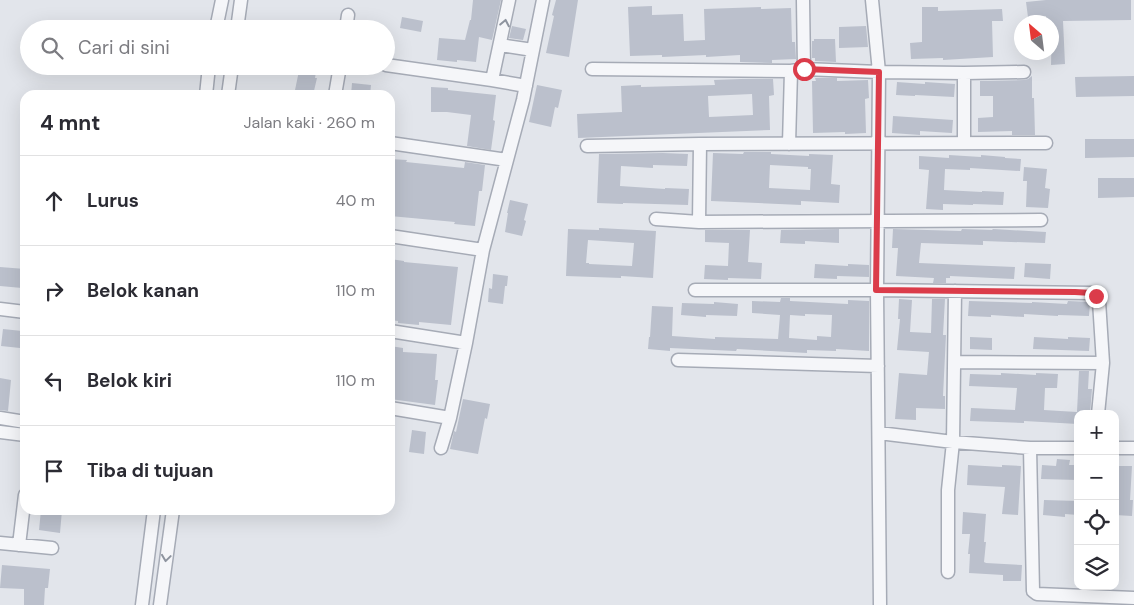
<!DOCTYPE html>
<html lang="id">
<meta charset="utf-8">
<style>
:root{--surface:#fff;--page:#f7f7f7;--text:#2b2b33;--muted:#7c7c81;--line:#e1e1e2}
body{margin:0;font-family:"DM Sans",sans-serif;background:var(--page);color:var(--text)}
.controls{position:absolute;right:15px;bottom:15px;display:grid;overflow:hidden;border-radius:10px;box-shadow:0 5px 20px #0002}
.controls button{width:45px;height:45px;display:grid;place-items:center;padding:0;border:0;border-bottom:1px solid var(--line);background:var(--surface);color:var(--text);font:25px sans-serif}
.compass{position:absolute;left:1014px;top:15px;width:45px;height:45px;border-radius:50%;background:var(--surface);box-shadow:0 5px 20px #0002;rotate:332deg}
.stop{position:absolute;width:15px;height:15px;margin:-11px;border:4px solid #db3c4a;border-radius:50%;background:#fff}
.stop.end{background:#db3c4a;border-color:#fff;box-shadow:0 1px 5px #0008}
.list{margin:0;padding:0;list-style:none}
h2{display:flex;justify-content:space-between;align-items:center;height:65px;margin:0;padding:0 20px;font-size:21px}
h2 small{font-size:16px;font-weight:400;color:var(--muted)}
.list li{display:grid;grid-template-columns:32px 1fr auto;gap:15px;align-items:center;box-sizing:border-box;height:90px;padding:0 20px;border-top:1px solid var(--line)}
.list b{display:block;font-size:19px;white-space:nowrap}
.list em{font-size:16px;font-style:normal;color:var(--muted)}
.icon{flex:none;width:28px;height:28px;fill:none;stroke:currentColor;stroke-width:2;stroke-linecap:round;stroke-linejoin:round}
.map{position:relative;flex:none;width:1134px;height:605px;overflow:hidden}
.search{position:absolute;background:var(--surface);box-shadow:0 5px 20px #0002;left:20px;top:20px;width:375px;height:55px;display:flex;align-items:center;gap:12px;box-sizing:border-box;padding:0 18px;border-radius:28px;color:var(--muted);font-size:19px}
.panel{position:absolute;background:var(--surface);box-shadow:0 5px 20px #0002;left:20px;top:90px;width:375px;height:425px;border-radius:15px}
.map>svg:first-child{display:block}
.building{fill:#bbc0cc;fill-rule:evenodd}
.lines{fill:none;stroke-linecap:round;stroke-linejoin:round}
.minor-casing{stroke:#a6abb6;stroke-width:15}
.minor{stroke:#f5f6f9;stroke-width:12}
.oneway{stroke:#8e949f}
.route{stroke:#db3c4a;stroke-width:6}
</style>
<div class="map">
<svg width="1134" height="605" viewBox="0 0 1134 605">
<rect width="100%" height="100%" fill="#e2e5eb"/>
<!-- building -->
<path class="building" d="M473,0H501L492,40L479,37L476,62L457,60V62L437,60L439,38L465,40L470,20H471Z
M556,0H578L569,57L546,53L554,16L552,15Z
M1046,0H1131V20L1063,21L1065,64L1051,65L1052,21H1046V16L1028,17L1026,2Z
M652,6V15L683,14L684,41L705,40L704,9L761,7V9L791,8L792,42H795L796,59L772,60V63L740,62V55L706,57V55L662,57V55L630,56L628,7Z
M922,7H938V11L1002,9L1003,21H992L993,57L943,60V58L911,59L910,43L922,42Z
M402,17L423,21L421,32L400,28Z
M512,26L526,29L523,40L509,38Z
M866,26L868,47L839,48V27Z
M814,39H835L836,62L815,61V58H812V41H814Z
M300,66H317L315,78H317L313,95H296L297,91L295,90Z
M1032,76V98H1034L1035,135H1012V131L978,132V118L993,117V96H980V81L1024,80L1028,79Z
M1134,76V96L1076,97L1075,77Z
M815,78H837V81L868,80L869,98L865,99L866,133L845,134V132L813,133L812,81H816Z
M741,79H773L774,95L769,96L770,130L578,138L577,114L622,112L621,86L641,85V87L715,85L714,80ZM752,94L753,115L709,117L708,96Z
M897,82L925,84V82L955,84L954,97L915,95V96L896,95Z
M352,83L371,85L370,95H351Z
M537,85L562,90L558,108L555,107L551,127L529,122Z
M431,87L448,88V90L496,95L493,120L495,121L491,150L467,146L471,115L447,112H431Z
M893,116L953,120L952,133L920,131V135L892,133Z
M1085,139H1134V157L1085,158Z
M744,152H771V154L809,156V154L833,155L831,184L840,185L839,203L801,201V205L711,201L713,153L743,154ZM770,165L808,167V169H811L810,190L769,188Z
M663,153L688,154L687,166L653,165V168L621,166L620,186L665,189V188L689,189L688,205L623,203V204L597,203L599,154Z
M949,155L981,157V155L1005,157V158L1021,159L1020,171L970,168V170L945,169L944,190L982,192V191L1004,192L1003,205L973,204V205L943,204V210L926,209L929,170L919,169V156L949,158Z
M390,159L407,160L406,162L464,168L465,162L485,165L482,191H479L475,226L454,224L455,222L390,216Z
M1024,167L1047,169L1045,188L1050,189L1048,208L1026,207L1027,181H1023Z
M1098,178H1134V197L1098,198Z
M510,200L528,204L524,220L526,221L522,236L505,232L508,213H507Z
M599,228L656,231L653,278L621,276V278L566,276L568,229L599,230ZM588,240L634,243L632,266L589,264V263H586Z
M839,229V243L805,241V244L780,243L781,230Z
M893,229L961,231L962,229L992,230L993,229L1046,232L1045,243L983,241V245L921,243L919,263L1015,267L1014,279L950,276V278H946V283H933L934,278L896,276L898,248H892Z
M705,230H750L748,262L762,263L761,279L728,278V280L704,279L705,265L728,266L729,243L705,242Z
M390,259L404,261V262L458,267L451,325L419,322V325L398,323V321L390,320Z
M1025,263L1051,264L1050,279L1024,277Z
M815,264L848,266V264L869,265V277L837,276V279L814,278Z
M0,267L25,269L22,288L0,286Z
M493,274L508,276L507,286H505L503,304L488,302L489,288L492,289Z
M781,298H790V301L848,304V300L869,301V351L836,349V351L807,350V353L737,349L736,351L670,348V351L648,349L649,337H650L652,306L673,307L672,336L715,339V337L778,339L780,315L752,313V301L780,302ZM805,314L832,315L831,337L817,336V340L789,338L790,315L805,316Z
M899,299L912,300L910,332L931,333L932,299H945L943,335H946L943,396H945V409L916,408V420L895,419L899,373L927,375L929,352L897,350L900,319H898Z
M969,301L1032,303V302L1067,304L1068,301L1090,302L1089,316L1058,315V316L1024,314V317L991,315V317L968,316Z
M714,302L738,304L737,316L706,315V317L681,315L682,303L714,304Z
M3,329L22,331L20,348L1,346Z
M970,337L992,338V350L970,349Z
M1034,337L1068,339V337L1090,338L1089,351L1033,349Z
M390,346L403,348V352L437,354L435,380H438L435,405L390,399Z
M1079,371H1089L1088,389H1092L1090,414H1078V424L1024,421V423L970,421L971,408L1015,410L1017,388L969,386L970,374L1001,375V373L1036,375V373L1058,374L1057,388H1045L1044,410L1077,412Z
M0,378L11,380L8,411L0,410Z
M463,399L490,404L487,419L485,418L478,454L450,449L454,431L456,432Z
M412,430L426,432L424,454L409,452Z
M1057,459L1070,460L1069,465H1078V480L1041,479L1042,465L1056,466Z
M968,465L1002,467V465L1021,466L1018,515L1002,514L1005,487L967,485Z
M1115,466H1132L1130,500H1133L1132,516L1115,515Z
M1044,500L1078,501V515L1065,514V517L1043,515Z
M41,510H62L60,533L39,530Z
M963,512L986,514L984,542H986L984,562L986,563L1022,565L1021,581H1003V575L969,573L970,554H968L970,534H962Z
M2,565L50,569L48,588H45L44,605H24V589L0,588Z"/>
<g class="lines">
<defs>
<path id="minor" d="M803,0L804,69
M872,0L879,72L877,290L880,605
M216,29L222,0
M237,29L241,0
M346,29L348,15
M500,45L533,50
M386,65L492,80L526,86
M592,69L791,71L804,69L879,72L964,73L1024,72
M964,73V143
M492,80L509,0
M206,95L209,66
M228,95L232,66
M335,95L340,66
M390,143L507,160
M789,144L791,71
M587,146L700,144L1046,143
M656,219L699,222L1041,220
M699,222L700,144
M390,236L483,250L523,100L543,0
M695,290H877L1091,293L1096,296L1099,301L1103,363L1098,414
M0,309L25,312
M390,331L466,343
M678,360L878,366
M954,362L1103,363
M390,408L450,418L466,343L483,250
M0,418L25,422
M0,432L25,435
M879,433L953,442L1030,448H1078
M441,448L450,418
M1030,448L1033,591L1037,594L1134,598
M1115,448H1134
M0,543L52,548
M19,545L25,495
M948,572V490L953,442L955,291
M142,605L154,510
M160,605L173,510"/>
</defs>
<!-- minor casing -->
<use href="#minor" class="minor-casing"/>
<!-- minor -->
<use href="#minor" class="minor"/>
</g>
<!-- one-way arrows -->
<defs><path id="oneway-chevron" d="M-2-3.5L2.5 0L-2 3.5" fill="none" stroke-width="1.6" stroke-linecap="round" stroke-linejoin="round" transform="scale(1.25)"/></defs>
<g class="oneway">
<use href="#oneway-chevron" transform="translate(505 23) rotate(-79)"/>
<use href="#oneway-chevron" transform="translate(166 558) rotate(98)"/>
</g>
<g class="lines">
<!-- route -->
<path class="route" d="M804,69L879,72L876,290L1075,292L1092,293L1096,296"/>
</g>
</svg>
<div class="controls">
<button>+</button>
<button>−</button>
<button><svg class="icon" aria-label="locate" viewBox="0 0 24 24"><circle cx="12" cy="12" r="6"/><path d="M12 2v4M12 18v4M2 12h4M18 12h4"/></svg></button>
<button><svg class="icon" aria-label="layers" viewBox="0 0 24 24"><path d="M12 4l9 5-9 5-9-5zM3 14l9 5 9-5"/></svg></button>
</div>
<svg class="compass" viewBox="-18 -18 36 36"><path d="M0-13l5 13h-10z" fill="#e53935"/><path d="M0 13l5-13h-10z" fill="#7c7c81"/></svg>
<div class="stop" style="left:804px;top:69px"></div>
<div class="stop end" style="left:1096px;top:296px"></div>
<div class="search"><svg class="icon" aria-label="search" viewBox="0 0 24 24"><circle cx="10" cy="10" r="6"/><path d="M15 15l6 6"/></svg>Cari di sini</div>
<section class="panel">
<h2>4 mnt<small>Jalan kaki · 260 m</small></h2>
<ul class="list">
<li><svg class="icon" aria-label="ahead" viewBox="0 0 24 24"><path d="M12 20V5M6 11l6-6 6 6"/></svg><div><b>Lurus</b></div><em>40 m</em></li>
<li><svg class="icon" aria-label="right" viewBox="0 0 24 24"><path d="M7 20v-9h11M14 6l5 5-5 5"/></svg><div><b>Belok kanan</b></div><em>110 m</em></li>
<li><svg class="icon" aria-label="left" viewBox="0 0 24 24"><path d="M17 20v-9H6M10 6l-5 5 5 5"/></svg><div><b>Belok kiri</b></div><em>110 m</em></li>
<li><svg class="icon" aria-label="arrive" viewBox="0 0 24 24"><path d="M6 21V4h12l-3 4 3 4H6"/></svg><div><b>Tiba di tujuan</b></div></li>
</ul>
</section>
</div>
